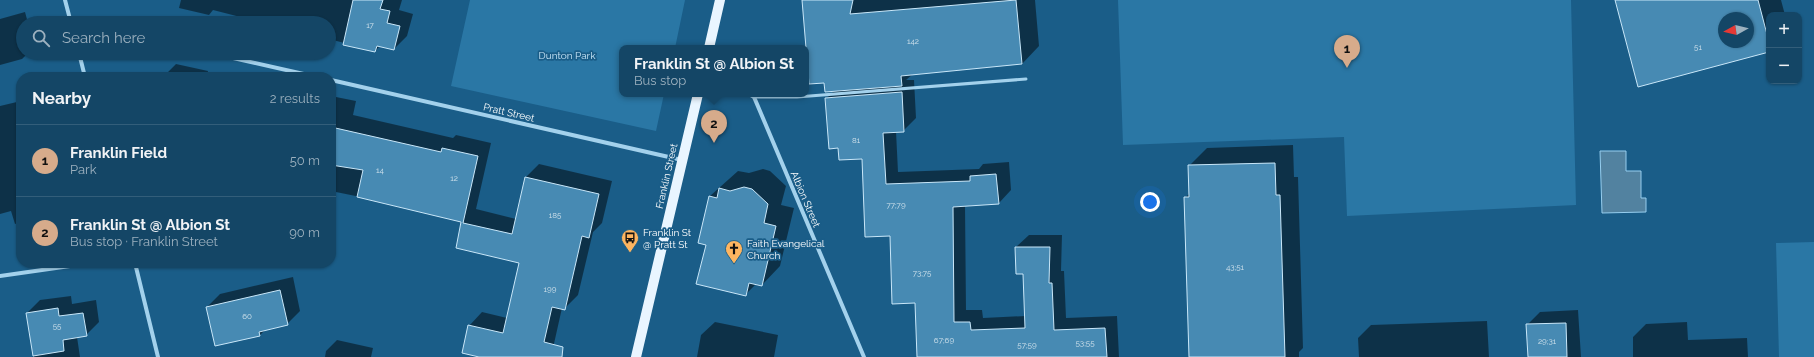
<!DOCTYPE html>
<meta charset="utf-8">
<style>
:root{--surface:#144666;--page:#1d4d6c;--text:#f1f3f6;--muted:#9db1bf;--line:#335e7a;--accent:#d6ab8b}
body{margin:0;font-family:Raleway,sans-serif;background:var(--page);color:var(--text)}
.controls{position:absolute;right:12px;top:12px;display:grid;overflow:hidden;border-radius:8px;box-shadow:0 1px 3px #0004}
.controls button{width:36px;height:36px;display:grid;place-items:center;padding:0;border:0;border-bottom:1px solid var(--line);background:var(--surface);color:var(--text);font:20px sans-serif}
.compass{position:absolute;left:1718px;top:12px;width:36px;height:36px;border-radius:50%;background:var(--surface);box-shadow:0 1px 3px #0004;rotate:262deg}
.you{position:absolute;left:1150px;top:202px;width:14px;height:14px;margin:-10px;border:3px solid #fff;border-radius:50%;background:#1a73e8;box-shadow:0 0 0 6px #1a73e833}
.badge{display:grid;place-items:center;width:26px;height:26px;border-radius:50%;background:var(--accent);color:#111;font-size:13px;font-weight:700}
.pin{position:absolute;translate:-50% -33px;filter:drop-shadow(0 1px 2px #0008)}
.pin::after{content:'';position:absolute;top:21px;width:14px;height:12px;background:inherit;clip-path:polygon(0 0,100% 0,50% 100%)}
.popup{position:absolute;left:619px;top:45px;width:190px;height:52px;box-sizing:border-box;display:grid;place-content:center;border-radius:8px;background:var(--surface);filter:drop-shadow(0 1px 3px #0005);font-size:13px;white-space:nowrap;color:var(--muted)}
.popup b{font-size:15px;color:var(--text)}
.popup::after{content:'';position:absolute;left:50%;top:100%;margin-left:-8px;border:8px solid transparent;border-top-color:var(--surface)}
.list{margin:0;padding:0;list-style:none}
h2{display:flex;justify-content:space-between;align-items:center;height:52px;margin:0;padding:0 16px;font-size:17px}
h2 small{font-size:13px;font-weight:400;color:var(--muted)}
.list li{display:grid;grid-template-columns:26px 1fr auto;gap:12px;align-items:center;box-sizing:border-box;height:72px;padding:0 16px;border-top:1px solid var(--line)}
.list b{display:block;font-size:15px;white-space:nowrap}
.list p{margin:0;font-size:13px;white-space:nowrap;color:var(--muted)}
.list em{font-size:13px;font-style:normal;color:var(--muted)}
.icon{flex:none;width:22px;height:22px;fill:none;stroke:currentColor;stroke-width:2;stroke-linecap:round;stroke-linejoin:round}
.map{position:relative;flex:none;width:1814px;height:357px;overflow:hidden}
.search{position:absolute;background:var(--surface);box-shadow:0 1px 3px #0004;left:16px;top:16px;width:320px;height:44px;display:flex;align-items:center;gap:10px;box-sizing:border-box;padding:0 14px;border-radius:22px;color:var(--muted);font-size:15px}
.panel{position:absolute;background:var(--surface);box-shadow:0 1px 3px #0004;left:16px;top:72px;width:320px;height:196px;border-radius:16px}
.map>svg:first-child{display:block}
.green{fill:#2a77a5}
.water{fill:#5282a0;stroke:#96ceef}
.shadow{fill:#0007;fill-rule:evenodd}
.building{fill:#478ab3;stroke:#c9e7f9;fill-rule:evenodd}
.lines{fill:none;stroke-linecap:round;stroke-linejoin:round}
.service{stroke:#a3d1ec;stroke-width:3}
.minor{stroke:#a3d1ec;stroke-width:4}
.primary{stroke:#e9f5ff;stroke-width:10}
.labels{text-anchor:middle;stroke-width:3.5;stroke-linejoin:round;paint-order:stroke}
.number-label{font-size:8px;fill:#d1e2ec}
.park-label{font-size:10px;fill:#c9e7f9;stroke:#1a5d88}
.street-label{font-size:10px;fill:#fff;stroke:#1a5d88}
.poi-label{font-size:10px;fill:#fff;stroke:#1a5d88;text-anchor:start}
</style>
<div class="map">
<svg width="1814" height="357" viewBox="0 0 1814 357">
<rect width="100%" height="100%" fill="#1a5d88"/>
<!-- green -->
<path class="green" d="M470,0H685L675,48H622V94H664L656,131L451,86Z
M1118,0H1571L1576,205L1347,216L1344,137L1123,145Z
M1814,242V357H1779L1776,243Z"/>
<!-- water -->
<path class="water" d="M1600,151H1626V171H1641V198H1646V212L1602,213Z"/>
<!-- shadow -->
<path class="shadow" d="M181,0H402L399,10L413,14L407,36L394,49L380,46L375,51L329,39V23H264L213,10L209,15L179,8Z
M803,0H1035L1039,46L1022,64L913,74L906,80H914L916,118L903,131H896L898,172L979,169L983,164L1009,162L1011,190L999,203L965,205L966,310H982L983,318L1026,316L1024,273L1016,247L1029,235H1062L1061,271H1064L1066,318L1117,316L1119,357H918L916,302L863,158L839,147L827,98L835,90Z
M1616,0H1781L1785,15H1769V51L1639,86ZM1724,18H1748V42H1724Z
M25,12L28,23H23V53H28L22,59L0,65V19Z
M176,64L208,71L207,77H163Z
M331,96L356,101L353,115L453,138L456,135L491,143L476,209L516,219L525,178L539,164L612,181L602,223L593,232L578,295L564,309L562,308L551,357H480L469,326L482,312L507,318L520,262L457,248L462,221L395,206V204L331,191Z
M21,101V222L15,224L11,211L0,214V106Z
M1293,145L1294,177H1298L1303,348L1299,352V357H1190L1185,198L1190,193L1189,166L1207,148Z
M763,169L770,171L786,186L781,205L794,208L780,266L762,285L757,283L745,295L707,244L710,196L738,171L749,173Z
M293,277L300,311L287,324L265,330L260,335L207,307L220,294Z
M71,296L72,304L96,300L99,322L86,335L77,337L80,357H34L27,313L40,300Z
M1578,310L1581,357H1529L1527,325L1540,312Z
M1487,321L1489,357H1359L1358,338L1371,325Z
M715,322L778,335L774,357H697L701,335Z
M1687,322L1688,340L1747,338L1748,357H1633V337L1646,324Z
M337,340L373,348L371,357H325L326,351Z"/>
<!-- building -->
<path class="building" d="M353,0H383L380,9L390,11L387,23L400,26L394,50L377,46L375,52L343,45Z
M802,0H853L850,14L1016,0L1022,64L901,76L902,86L825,92L824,83L809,84Z
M1615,0H1758L1769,42V52L1638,87ZM1724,18H1748V42H1724Z
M902,92L904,132L883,133L886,184L970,181V176L996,174L999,204L953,207L954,322H970L971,330L1025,328L1023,274H1016L1015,247H1050L1049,283H1052L1054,330L1105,328L1107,357H917L915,303L892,304L890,236L865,237L862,159L839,160L838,148L829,149L825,98Z
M331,127L441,152L442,148L478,156L463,223L512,234L525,177L599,194L589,238L582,236L565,310L552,307L544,342L563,347L562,357H479L462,353L468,325L503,333L519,263L456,248L461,222L357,197L363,170L331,165Z
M1275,163L1276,195H1280L1285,357H1189L1184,197H1189L1188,165Z
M744,187L752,189L768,204L764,223L776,226L762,286L749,283L746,296L696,284L706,245L698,243L709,196L717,198L719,188L730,191Z
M280,290L288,325L259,332L260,336L215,346L206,307Z
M58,308L59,316L83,313L87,336L63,340L64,351L33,356L26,313Z
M1566,323L1567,357H1528L1526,324Z"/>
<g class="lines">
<!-- service -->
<path class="service" d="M754,97H797L1026,79"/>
<!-- minor -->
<path class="minor" d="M65,0L71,23
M79,53L85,77
M211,53L317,77
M331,80L682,160
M749,94L754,97L864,357
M135,263L158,357
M0,276L91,263"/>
<!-- primary -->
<path class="primary" d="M709,48L720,0
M636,357L698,94"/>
</g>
<!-- icons -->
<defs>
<symbol id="bus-pin" viewBox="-11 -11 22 30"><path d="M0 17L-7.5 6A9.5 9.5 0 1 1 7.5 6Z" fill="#feb560" stroke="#1a5d88"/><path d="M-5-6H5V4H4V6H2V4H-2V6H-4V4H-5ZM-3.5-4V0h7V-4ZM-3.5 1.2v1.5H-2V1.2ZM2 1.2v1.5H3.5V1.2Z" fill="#111"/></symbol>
<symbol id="church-pin" viewBox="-11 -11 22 30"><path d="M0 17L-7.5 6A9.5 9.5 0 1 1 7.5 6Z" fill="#feb560" stroke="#1a5d88"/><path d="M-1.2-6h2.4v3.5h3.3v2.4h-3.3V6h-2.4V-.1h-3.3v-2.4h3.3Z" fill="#111"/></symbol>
</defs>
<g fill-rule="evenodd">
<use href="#bus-pin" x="620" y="228" width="20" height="27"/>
<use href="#church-pin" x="724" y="239" width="20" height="27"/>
</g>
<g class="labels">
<!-- number labels -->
<g class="number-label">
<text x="370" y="28">17</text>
<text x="913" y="44">142</text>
<text x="1698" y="50">51</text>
<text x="856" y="143">81</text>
<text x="380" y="173">14</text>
<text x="454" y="181">12</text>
<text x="896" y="208">77;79</text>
<text x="555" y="218">185</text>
<text x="1235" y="270">43;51</text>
<text x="922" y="276">73;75</text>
<text x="550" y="292">199</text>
<text x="247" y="319">60</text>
<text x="57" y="329">55</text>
<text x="944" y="343">67;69</text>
<text x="1547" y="344">29;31</text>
<text x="1085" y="346">53;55</text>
<text x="1027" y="348">57;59</text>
</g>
<!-- park labels -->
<g class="park-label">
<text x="567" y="59">Dunton Park</text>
</g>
<!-- street labels -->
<g class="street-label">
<text transform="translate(509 112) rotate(13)" y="4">Pratt Street</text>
<text transform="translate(666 176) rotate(-77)" y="4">Franklin Street</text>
<text transform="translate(806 199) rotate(67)" y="4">Albion Street</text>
</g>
<!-- poi labels -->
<g class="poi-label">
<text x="643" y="236">Franklin St<tspan x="643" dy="12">@ Pratt St</tspan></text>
<text x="747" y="247">Faith Evangelical<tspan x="747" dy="12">Church</tspan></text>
</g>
</g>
</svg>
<div class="controls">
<button>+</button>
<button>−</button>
</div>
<svg class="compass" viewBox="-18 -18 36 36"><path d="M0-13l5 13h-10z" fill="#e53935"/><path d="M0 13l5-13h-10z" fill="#9db1bf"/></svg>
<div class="you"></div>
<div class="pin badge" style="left:1347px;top:68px">1</div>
<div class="pin badge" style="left:714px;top:143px">2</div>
<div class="popup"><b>Franklin St @ Albion St</b>Bus stop</div>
<div class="search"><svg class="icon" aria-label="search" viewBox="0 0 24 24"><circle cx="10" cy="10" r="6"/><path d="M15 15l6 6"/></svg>Search here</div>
<section class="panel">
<h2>Nearby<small>2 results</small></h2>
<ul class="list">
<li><span class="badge">1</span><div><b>Franklin Field</b><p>Park</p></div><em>50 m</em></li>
<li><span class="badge">2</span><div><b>Franklin St @ Albion St</b><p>Bus stop · Franklin Street</p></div><em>90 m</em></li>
</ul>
</section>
</div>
